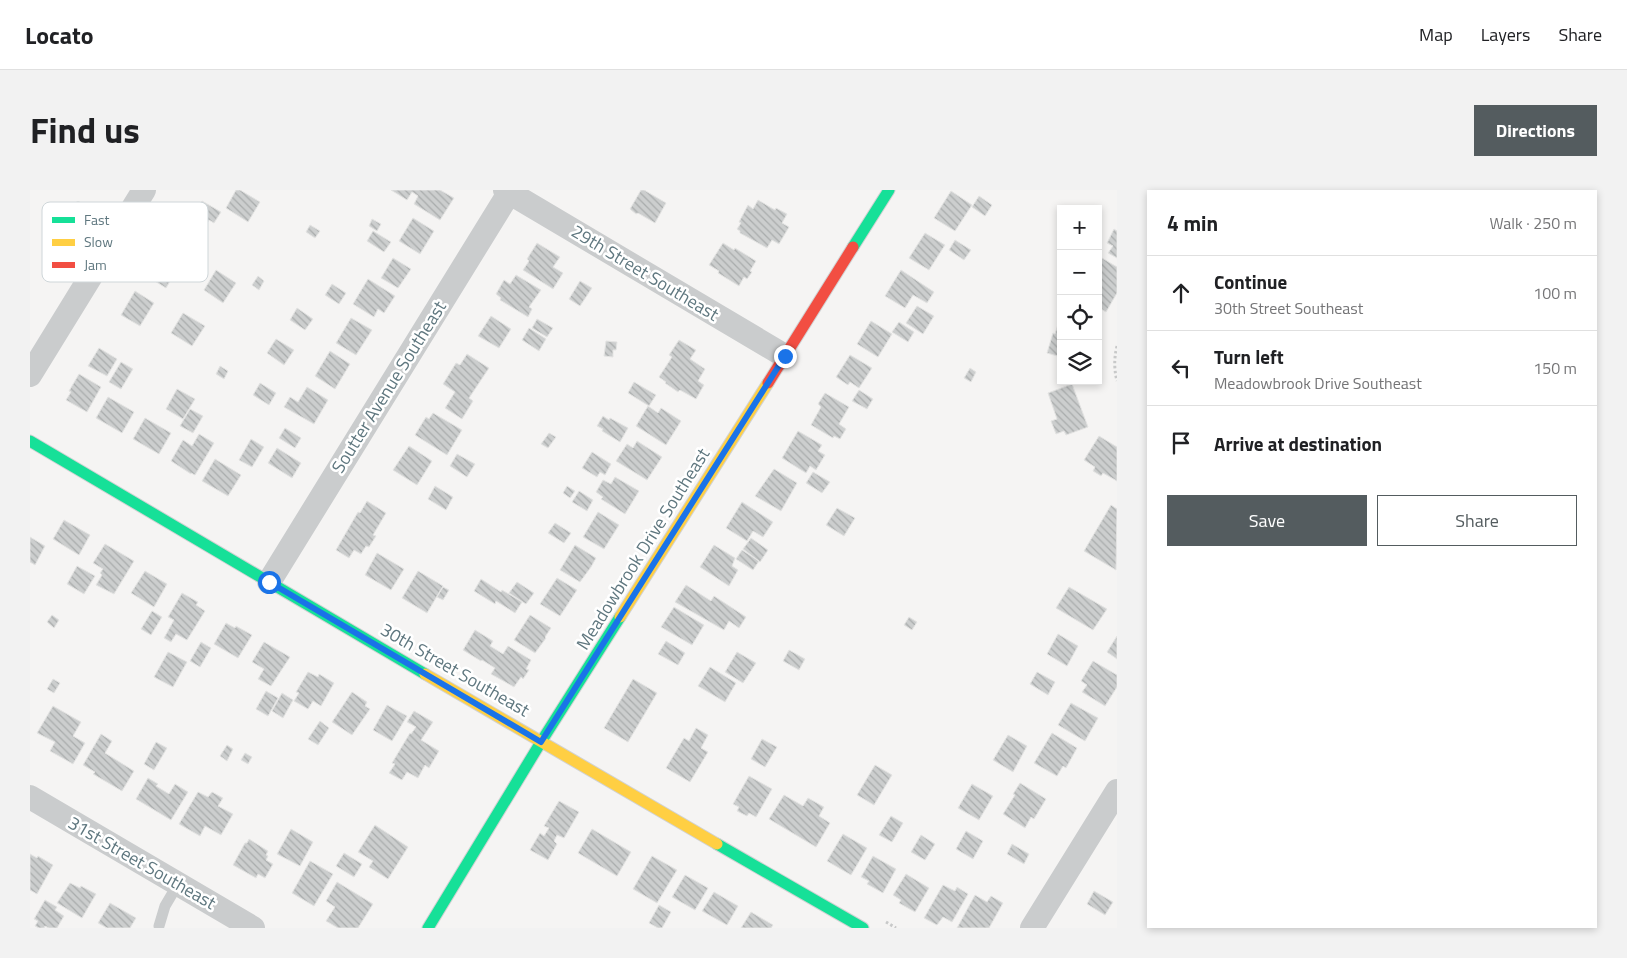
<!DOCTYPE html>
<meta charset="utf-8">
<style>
:root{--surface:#fff;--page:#f2f2f2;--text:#202124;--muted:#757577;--line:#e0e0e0;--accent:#545c5f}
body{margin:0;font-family:"Titillium Web",sans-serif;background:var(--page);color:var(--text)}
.controls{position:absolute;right:15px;top:15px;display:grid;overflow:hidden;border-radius:0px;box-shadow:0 2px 8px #0003}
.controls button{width:45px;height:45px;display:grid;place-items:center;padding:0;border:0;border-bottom:1px solid var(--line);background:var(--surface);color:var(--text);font:25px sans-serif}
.stop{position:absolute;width:15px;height:15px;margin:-11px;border:4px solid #1a73e8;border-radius:50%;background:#fff}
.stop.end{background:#1a73e8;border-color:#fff;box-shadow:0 1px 5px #0008}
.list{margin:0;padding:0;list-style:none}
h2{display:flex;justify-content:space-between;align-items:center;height:65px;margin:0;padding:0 20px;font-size:21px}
h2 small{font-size:16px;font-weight:400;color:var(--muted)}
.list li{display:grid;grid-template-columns:32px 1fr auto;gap:15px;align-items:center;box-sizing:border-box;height:75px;padding:0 20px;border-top:1px solid var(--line)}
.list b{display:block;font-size:19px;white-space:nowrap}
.list p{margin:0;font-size:16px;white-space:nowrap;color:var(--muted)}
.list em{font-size:16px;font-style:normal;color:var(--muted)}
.actions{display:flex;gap:10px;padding:15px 20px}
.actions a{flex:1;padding:11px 0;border:1px solid var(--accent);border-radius:0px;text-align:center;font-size:18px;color:var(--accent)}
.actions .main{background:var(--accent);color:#fff}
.icon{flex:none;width:28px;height:28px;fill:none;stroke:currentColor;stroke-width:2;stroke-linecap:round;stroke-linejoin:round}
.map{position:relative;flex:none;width:1087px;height:738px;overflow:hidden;border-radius:0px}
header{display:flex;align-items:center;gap:30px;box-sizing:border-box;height:70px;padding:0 25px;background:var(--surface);border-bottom:1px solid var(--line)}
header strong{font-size:24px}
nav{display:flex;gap:28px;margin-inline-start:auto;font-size:18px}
.intro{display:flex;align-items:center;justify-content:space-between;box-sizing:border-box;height:120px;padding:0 30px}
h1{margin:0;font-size:35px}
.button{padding:12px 22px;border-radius:0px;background:var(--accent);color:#fff;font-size:18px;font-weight:700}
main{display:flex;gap:30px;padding:0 30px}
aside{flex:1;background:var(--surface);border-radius:0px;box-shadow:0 2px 8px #0003}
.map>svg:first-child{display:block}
.building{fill:url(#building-back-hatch);stroke:#e4e4e3}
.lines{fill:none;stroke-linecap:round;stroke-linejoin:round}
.fast-casing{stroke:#d1d2d3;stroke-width:13}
.slow-casing{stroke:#d1d2d3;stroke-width:13}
.jam-casing{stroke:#d1d2d3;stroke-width:13}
.path{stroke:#c8c9c9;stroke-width:3;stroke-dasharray:2.5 2.5;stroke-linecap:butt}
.lane{stroke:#cacccd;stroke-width:11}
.street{stroke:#cacccd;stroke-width:24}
.fast{stroke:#16e098;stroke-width:11}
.slow{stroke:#ffcf43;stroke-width:11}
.jam{stroke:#f24e42;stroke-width:11}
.route{stroke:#1a73e8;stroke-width:6}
.labels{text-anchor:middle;stroke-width:5;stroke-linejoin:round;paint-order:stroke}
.street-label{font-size:18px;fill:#5f777f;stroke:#fff}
.key{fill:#fff;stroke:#cfd6d9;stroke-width:1}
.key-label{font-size:14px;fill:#5f777f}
</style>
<header>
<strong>Locato</strong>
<nav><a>Map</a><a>Layers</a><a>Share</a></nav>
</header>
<div class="intro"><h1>Find us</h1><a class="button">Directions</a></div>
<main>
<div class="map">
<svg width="1087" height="738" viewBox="0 0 1087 738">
<defs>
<pattern id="building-back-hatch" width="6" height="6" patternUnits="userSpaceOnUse" patternTransform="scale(1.25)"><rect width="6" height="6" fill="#cccece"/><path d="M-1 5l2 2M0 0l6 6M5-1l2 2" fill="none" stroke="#a9acac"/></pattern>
</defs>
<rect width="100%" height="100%" fill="#f5f4f3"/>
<!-- building -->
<path class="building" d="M206,0H210L230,12L218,32L196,18Z
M361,0H410L424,8L410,30L384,14L388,6L382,2L377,10Z
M611,0H614L636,13L625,33L608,23L606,24L600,19Z
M921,1L942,15L925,41L904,28Z
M949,6L962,15L955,26L942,17Z
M728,10L745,20L746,18L757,24L752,33L759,37L749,54L742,50L737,58L710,43V41L707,39L711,33L709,32L718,15L723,19Z
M172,11L191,22L184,33L179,30L163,55L142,41L158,16L166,21Z
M383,28L404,41L390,64L369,51Z
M342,29L351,34L347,41L339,36Z
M280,35L290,41L285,48L276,42Z
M1084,39L1087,41V68L1078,63L1083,56L1077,53Z
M343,41L361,52L354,62L337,51Z
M895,43L915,55L899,80L879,68Z
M925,50L941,60L934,70L919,60Z
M507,53L530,67L523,77L533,83L523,99L493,80L499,71L497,69Z
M693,53L704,60L705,58L726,71L720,81L722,82L717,89L714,87L709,96L688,83L689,81L679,75Z
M132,58L152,71L136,98L115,85Z
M363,68L381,79L368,98L351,88Z
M1072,68L1087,77V103L1076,122L1068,117V75Z
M186,80L206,93L193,113L174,100Z
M871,80L904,102L897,113L883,105L875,118L855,106Z
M486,85L511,100L499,117L502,119L498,127L470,110L471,108L466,104L474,90L480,94Z
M228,86L234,91L229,100L222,95Z
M338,89L365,106L354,123L348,119L344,127L323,114Z
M550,91L562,98L550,116L539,109Z
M302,94L316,103L309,114L295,105Z
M105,101L124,113L110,136L91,125Z
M887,116L904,126L893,144L876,133Z
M267,118L283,129L275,140L260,130Z
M153,123L175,136L162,156L141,143Z
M1031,125V167L1017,163L1023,143L1025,144Z
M461,126L481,139L469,158L448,146Z
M321,128L342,140L326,165L306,153Z
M507,129L523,138L517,147L502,138Z
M841,131L862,144L848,167L827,154Z
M869,132L884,142L878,152L862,142Z
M499,138L516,149L509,161L492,150Z
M246,149L264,160L254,175L237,163Z
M649,150L666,160L660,169L675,179L668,191L674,195L666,209L650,200L648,202L635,193L636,192L629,187L642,167L639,165Z
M576,151L587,152L586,160H583V167L574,166Z
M69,158L87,169L77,186L58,176Z
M300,161L320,174L305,199L285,186Z
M437,164L459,178L439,208L443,211L432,229L415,218L425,202L413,194L426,173L430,175Z
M820,165L842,178L829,198L820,192L818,195L806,187Z
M91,172L103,179L91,199L79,192Z
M190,176L198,181L194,189L186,184Z
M940,178L946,182L941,192L934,188Z
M49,184L71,197L57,222L36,210L41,202L39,201Z
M604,192L626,205L619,216L598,203Z
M230,193L246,203L239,215L223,205Z
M1042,194L1058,237L1036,245L1034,241L1026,244L1021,231L1027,229L1018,203Z
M277,197L298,210L284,234L254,217L260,207L268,212Z
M147,199L165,209L153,229L136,219Z
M829,200L843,209L837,219L822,211Z
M795,203L819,217L809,234L816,239L810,249L804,246L803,248L781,235L791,217L788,214Z
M78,207L104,222L92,243L66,228Z
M618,216L628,223L631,218L651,231L636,255L606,236Z
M160,219L173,226L163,243L150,236Z
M403,223L432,240L417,265L385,245L396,227L399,229Z
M573,226L579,230L580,228L598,238L590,252L572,241L573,239L567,236Z
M115,228L141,243L129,264L103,249Z
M255,238L271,248L265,258L249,248Z
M768,241L792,255L788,261L795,265L786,280L780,276L776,283L752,268Z
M519,243L526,247L518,258L511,254Z
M169,244L184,253L165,285L161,283V284L141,271L153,250L162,256Z
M1069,246L1087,257V291L1073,283L1071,286L1063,281L1065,277L1054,270Z
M221,249L234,257L222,277L209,270Z
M607,251L632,267L617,290L586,271L597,254L603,258Z
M379,256L402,271L387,295L363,280Z
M247,258L271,273L262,288L238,273Z
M562,262L581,274L575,285L570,282L567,287L552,278Z
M427,264L445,274L437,287L420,276Z
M185,269L211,285L198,306L172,291Z
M744,279L767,293L751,321L725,306Z
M783,282L800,292L792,303L776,293Z
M585,287L609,301L595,324L571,309L573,307L566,302L573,290L581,294Z
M405,296L423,307L416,320L398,309Z
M537,296L545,301L540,308L533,303Z
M549,301L563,310L557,321L542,312Z
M337,311L356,323L343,345L346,346L339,357L336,356L331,364L324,360L319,368L306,360L328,322L330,323Z
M712,312L743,332L733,347L723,341L717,351L696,338Z
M1081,315L1087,319L1086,380L1054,361Z
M807,318L825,328L814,346L796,335Z
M568,322L589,335L574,359L553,347Z
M34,330L60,345L49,365L23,349Z
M525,333L541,343L534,353L518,343Z
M0,347L15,356L5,375L0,372Z
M721,348L738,360L730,372L713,359Z
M75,354L104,371L84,404L66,395L72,385L70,383L73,379L63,373Z
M545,355L566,368L561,377L550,392L530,380Z
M684,355L705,368L702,376L708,380L699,396L670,377Z
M712,360L729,371L723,380L706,369Z
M347,363L374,379L361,400L335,385Z
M47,376L65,386L54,404L37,394Z
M115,381L137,394L124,417L101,403Z
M388,381L413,396L397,423L372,408Z
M527,388L547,400L530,426L510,414Z
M451,389L471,402L472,400L492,412L485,423L466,411L465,414L444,401Z
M487,392L504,403L496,414L479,403Z
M656,395L681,411L684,406L716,427L709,438L699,431L694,440L645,412Z
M413,397L419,400L413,410L407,407Z
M1039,397L1077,419L1063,440L1026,418Z
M152,403L168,412L166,415L175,421L157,450L146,444L141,452L134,448L144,430L138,427Z
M644,417L674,435L662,455L631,437Z
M122,421L132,427L121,445L111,439Z
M22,425L29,430L24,438L17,432Z
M500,425L521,438L515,447L516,448L505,463L484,450Z
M879,427L887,432L882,440L874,435Z
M196,433L205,438L206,436L222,445L208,468L184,454Z
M445,440L463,451L460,456L473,464L478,456L501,470L496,479L499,480L493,489L491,487L484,497L461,484L465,478L452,470L451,471L433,460Z
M1028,444L1048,456L1037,476L1017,464Z
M1087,446V469L1077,462Z
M636,451L655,463L648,475L628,464Z
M171,452L181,458L170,477L160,471Z
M234,452L260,467L241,496L228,489L234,479L222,472Z
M759,460L775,469L769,480L753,471Z
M138,462L157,472L143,497L124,487Z
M707,462L726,473L713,493L695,482Z
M1063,471L1087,485V497L1075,516L1052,502L1057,495L1051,491Z
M680,477L706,493L695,512L668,496Z
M278,482L288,487L289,484L304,493L291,516L283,511L278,519L264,511L269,503L266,502Z
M1007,482L1025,492L1018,505L1000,494Z
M23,489L30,493L24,503L17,499Z
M603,489L627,503L598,552L574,538Z
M236,501L248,508L238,526L226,519Z
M322,502L337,512L335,516L340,519L322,545L302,532Z
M252,503L263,510L253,528L242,521Z
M1041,513L1068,528L1055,551L1028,535Z
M357,515L377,526L362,551L343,540Z
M23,516L51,532L43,546L55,553L43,574L20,561L25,552L7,543Z
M384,521L403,532L391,550L409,561L399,578L395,575L388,588L377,582L372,590L359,583L365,574L362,573L380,543L381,544L386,537L377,532Z
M290,531L299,538L288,555L278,549Z
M666,538L678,545L671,558L678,562L660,592L636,578L654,548L659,551Z
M1022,543L1047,558L1036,578L1033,576L1027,586L1004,573Z
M71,544L82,551L75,563L104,581L92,601L63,584L65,582L53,575Z
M978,545L997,556L983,582L963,570Z
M732,549L747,557L735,577L721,569Z
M126,552L137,558L124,580L114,574Z
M197,555L203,559L197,571L190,566Z
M215,563L222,567L218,574L211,570Z
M845,575L862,585L844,615L827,605Z
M719,586L742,599L726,627L719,623L717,626L707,621L709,617L703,614Z
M118,588L128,594L126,596L139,604L145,594L158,602L141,630L106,609Z
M990,593L1016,609L1004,629L1001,627L995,638L973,624L985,605L983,604Z
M942,594L963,606L949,630L928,618Z
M168,602L178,607L182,602L193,608L188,616L203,624L191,645L175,636L170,646L149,634Z
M754,605L773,616L778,608L794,617L789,626L800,633L786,657L739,629Z
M529,611L549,622L534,648L527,645L524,651L527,654L518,670L500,660L510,643L514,646L519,638L514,636Z
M861,626L873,633L862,652L849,645Z
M345,635L378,657L358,689L339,677L343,671L328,662Z
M261,639L283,652L270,676L247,664Z
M562,639L601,662L587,686L548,663Z
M936,641L953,651L943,669L926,659Z
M813,644L837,658L821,685L797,671Z
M891,645L905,654L895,670L881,662Z
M219,649L238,661L236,665L238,666L236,670L243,674L235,688L228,684L226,688L203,675L215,653H217Z
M982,654L999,664L994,674L977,664Z
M314,663L332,674L324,687L306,676Z
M0,664L7,668L8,666L23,675L7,704L0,700Z
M622,666L647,680L627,713L603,699Z
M843,666L866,679L853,703L837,694L839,691L831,687Z
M280,671L303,684L284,716L262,703Z
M876,684L899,698L885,722L869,713L871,710L863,705Z
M655,685L678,698L665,720L642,707Z
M307,692L343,714L328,738H308L296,731L305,717L296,711Z
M40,693L50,698L51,696L66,704L52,728L27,713Z
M913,695L925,701L927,697L938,704L922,732L913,727L907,735L894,728Z
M1064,701L1083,712L1075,725L1057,714Z
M684,702L708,716L697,735L672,721Z
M945,705L957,712L961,706L973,713L959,738H927Z
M15,710L27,717L25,720L34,726L27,738H19L15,736L14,738H9L5,736L8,731L4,729Z
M80,713L106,728L100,738H77L68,733Z
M629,715L641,722L632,738H628L619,733Z
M721,722L743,735L741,738H711Z"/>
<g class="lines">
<defs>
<path id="fast" d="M823,57L859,0
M0,251L395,484
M687,654L833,738
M398,738L511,552L590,427"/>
<path id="slow" d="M590,427L738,193
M395,484L687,654"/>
<path id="jam" d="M738,193L823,57"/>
</defs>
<!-- fast casing -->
<use href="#fast" class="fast-casing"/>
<!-- slow casing -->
<use href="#slow" class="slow-casing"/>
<!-- jam casing -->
<use href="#jam" class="jam-casing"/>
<!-- path -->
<path class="path" d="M1087,156C1084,168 1084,179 1087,191
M856,732L866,738"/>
<!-- lane -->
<path class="lane" d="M24,57L48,17L88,42
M129,736L135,716L148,694"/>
<!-- street -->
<path class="street" d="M475,0L755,166
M0,185L114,0
M239,392L479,3
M0,607L223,738
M1002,738L1087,601"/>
<!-- fast -->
<use href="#fast" class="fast"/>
<!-- slow -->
<use href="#slow" class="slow"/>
<!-- jam -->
<use href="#jam" class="jam"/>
</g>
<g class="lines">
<!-- route -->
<path class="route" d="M239,392L511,552L755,166"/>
</g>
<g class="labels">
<!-- street labels -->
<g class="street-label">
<text transform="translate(615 83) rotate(31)" y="6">29th Street Southeast</text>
<text transform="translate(359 197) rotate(-58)" y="6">Soutter Avenue Southeast</text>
<text transform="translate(613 359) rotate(-58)" y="6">Meadowbrook Drive Southeast</text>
<text transform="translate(425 480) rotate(30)" y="6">30th Street Southeast</text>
<text transform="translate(112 673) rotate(30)" y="6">31st Street Southeast</text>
</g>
</g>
<!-- legend -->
<rect x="12" y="12" width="166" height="80" rx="8" class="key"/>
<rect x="22" y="27" width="23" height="6" fill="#16e098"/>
<rect x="22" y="49" width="23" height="7" fill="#ffcf43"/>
<rect x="22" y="72" width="23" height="6" fill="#f24e42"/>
<g class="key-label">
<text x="54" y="35">Fast</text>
<text x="54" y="57">Slow</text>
<text x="54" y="80">Jam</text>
</g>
</svg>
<div class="controls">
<button>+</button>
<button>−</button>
<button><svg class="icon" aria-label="locate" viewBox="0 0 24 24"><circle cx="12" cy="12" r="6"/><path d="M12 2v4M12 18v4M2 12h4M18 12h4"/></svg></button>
<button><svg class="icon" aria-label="layers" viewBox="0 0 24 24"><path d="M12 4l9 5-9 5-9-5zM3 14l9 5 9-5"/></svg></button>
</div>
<div class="stop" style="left:239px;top:392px"></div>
<div class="stop end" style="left:755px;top:166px"></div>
</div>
<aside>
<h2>4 min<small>Walk · 250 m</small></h2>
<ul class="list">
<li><svg class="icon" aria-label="ahead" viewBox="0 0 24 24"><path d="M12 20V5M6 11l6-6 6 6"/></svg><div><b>Continue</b><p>30th Street Southeast</p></div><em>100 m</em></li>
<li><svg class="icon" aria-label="left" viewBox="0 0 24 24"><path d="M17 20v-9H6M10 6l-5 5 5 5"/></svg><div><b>Turn left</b><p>Meadowbrook Drive Southeast</p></div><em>150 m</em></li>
<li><svg class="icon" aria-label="arrive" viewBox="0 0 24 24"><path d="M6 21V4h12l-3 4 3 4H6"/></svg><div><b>Arrive at destination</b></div></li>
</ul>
<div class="actions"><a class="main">Save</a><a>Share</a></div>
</aside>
</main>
